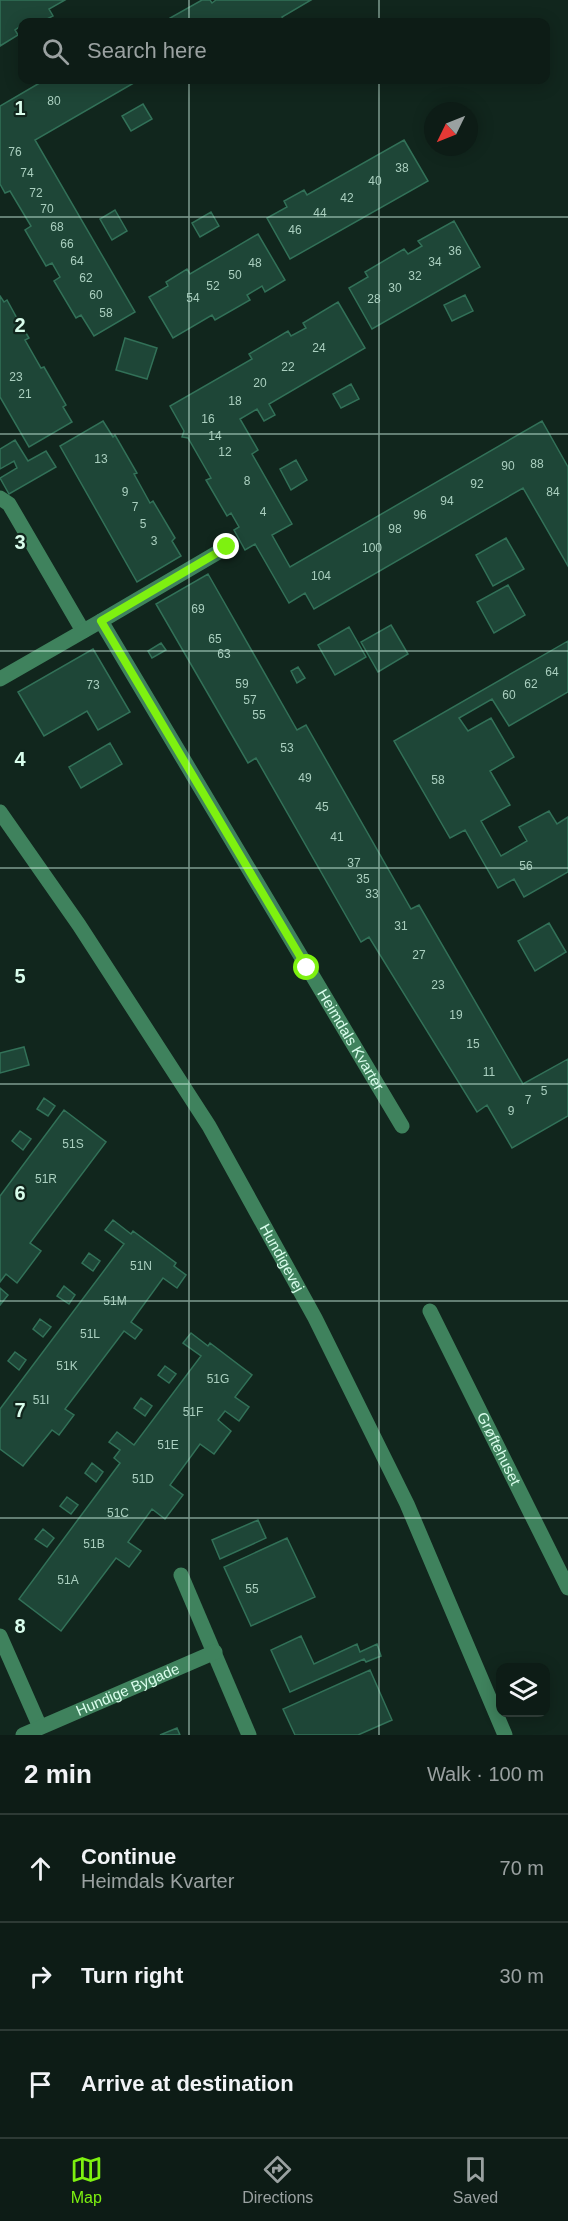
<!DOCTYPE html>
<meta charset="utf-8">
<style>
:root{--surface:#0d1c16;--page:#16251f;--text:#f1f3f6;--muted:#9aa1a1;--line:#2d3a35;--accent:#7ef110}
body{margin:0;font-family:Helvetica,sans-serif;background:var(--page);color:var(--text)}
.controls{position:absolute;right:18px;bottom:18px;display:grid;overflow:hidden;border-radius:12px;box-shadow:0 3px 15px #0003}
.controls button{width:54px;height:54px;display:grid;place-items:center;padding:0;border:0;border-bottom:2px solid var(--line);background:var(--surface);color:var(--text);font:30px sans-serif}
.compass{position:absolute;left:424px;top:102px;width:54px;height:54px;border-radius:50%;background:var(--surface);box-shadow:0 3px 15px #0003;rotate:227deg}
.stop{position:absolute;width:18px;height:18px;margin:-14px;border:4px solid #7ef110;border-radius:50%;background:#fff}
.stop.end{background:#7ef110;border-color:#fff;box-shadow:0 2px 6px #0008}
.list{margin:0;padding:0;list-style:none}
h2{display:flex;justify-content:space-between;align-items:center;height:78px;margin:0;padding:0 24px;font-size:26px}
h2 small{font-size:20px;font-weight:400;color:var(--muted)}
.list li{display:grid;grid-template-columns:39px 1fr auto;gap:18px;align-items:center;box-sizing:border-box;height:108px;padding:0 24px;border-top:2px solid var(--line)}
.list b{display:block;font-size:22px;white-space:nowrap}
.list p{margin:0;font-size:20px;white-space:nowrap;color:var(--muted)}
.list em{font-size:20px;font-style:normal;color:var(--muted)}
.icon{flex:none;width:33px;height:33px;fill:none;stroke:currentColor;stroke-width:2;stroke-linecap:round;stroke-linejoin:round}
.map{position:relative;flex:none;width:568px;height:1735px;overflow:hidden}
.search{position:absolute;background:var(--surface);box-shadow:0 3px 15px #0003;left:18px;right:18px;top:18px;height:66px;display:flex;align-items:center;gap:15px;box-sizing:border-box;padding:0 21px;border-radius:12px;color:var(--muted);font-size:22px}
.sheet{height:402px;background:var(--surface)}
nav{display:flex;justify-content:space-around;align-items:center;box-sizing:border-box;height:84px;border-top:2px solid var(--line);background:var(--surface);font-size:16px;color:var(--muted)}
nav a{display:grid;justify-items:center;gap:3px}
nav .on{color:var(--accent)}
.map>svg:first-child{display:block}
.building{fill:#1e4637;stroke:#327158;stroke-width:1.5}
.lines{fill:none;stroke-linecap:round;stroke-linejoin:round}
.minor{stroke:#3f825d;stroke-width:15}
.route{stroke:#7ef110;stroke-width:8}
.grid{fill:none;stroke:#d9fdec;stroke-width:1.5;stroke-opacity:0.55}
.labels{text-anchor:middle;stroke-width:4.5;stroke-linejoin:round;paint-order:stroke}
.number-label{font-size:12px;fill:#aacfbf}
.street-label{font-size:15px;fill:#d9fdec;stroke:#11261d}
.grid-label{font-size:20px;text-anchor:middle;font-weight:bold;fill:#d9fdec;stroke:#11261d;stroke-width:4.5;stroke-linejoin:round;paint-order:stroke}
</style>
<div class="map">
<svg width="568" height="1735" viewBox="0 0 568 1735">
<rect width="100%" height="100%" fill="#11261d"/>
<!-- building -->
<path class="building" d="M0,0H65L49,9L53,16L41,22H31L30,20L22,22V25L15,30L18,35L0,46Z
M202,0H210L212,3L216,0H311L282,17L285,22H172L170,18Z
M42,80H139L35,140L135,312L94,336L81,315L76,318L54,281L60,277L52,263L46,266L25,230L31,226L10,191L5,193L0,184V106L43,81Z
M143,104L152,119L131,131L122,116Z
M404,140L428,181L290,259L267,218L287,207L284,201L304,190L307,195Z
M115,210L127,231L112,240L100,219Z
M211,212L219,226L200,237L192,223Z
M454,221L480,267L372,329L349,288L368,277L365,272L404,249L408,254L422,246L418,241Z
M258,234L285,280L265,292L262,286L247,295L250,300L215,320L212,315L173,338L149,297L168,286L166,282L187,269L190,274Z
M465,295L473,311L452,321L444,305Z
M0,296L4,302L7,300L18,320L29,338L25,340L41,368L44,367L66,405L63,407L72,422L29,447L0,397Z
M338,302L365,348L269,404L275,415L264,421L257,409L240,419L258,450L252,454L292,524L272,535L290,567L542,421L568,467V566L523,488L314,609L305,593L289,603L255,544L245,550L234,530L239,527L231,513L227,516L206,480L211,478L188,438L182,437L184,431L170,406L252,359L249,354L288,331L291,336L306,328L303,323Z
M125,338L157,348L147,379L116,370Z
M351,384L359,399L341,408L333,394Z
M103,421L113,437L115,435L137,473L134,474L150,503L153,501L175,538L172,541L181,556L137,582L60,446Z
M15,440L28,461L46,451L56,467L9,494L0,478L17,468L14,461L0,469V449Z
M296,460L307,480L291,490L280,469Z
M506,538L524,569L493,586L476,555Z
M208,574L297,730L306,725L411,909L419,905L523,1084L568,1059V1116L512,1148L487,1105L477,1112L369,937L361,942L256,758L248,763L156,604Z
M508,585L525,615L494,633L477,602Z
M391,625L408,654L378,672L361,642Z
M349,627L366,657L335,675L318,645Z
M568,641V692L509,726L492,699L459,718L468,731L491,718L514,757L490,771L510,805L481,821L501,856L527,841L519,827L549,811L557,824L568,817V872L524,897L514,879L498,888L465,830L450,838L394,741Z
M161,643L166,650L152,658L148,651Z
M93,649L130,712L98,730L87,711L44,736L18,692Z
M298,667L305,678L297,683L291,671Z
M110,743L122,764L81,788L69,767Z
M549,923L566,952L535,971L518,941Z
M24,1047L29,1065L0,1073V1053Z
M44,1098L55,1106L48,1116L37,1109Z
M64,1110L106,1142L30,1243L41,1251L17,1283L6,1274L0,1282V1196Z
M20,1131L31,1139L23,1150L12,1141Z
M113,1220L131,1234L133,1231L176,1263L174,1266L186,1275L177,1288L163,1278L131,1322L142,1330L135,1339L124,1331L65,1409L74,1415L59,1435L52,1430L23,1466L0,1449V1409L124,1244L105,1230Z
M89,1253L100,1261L93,1271L82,1263Z
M64,1286L75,1295L69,1304L57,1296Z
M0,1288L8,1295L0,1305Z
M40,1319L51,1327L43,1337L33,1329Z
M191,1333L208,1346L210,1343L252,1375L235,1397L249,1407L239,1421L225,1411L218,1420L231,1431L214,1454L200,1444L170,1485L183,1495L165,1519L152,1509L128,1542L141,1551L129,1567L116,1558L61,1631L19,1599L120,1463L114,1458L120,1450L109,1442L117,1432L134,1445L201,1356L183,1343Z
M15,1352L26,1360L19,1370L8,1361Z
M165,1366L176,1374L169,1383L158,1375Z
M141,1398L152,1406L145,1416L134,1408Z
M92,1463L103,1472L96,1482L85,1473Z
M67,1497L78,1505L71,1514L60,1506Z
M258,1520L266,1538L220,1559L212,1540Z
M43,1529L54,1538L47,1547L35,1539Z
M287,1538L315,1597L251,1626L224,1567Z
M301,1636L314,1664L357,1644L360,1652L377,1644L381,1656L366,1662L364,1659L290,1692L271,1650Z
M370,1670L392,1720L358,1735H295L283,1709Z
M177,1728L180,1735H160Z"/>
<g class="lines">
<!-- minor -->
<g class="minor">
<path d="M0,498L9,504L83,631"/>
<path d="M101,621L227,547"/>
<path id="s1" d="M0,679L101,621L402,1126"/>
<path id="s2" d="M0,812L79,925L209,1126L315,1318L407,1504L505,1735"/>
<path id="s3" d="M430,1311L568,1588"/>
<path d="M181,1575L249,1735"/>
<path d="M0,1636L40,1727"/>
<path id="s4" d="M23,1735L215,1652"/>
</g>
</g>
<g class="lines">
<!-- route -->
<path class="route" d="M227,547L101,621L307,968"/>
</g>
<!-- grid -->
<path class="grid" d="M189,0V22M379,0V22M189,80V1735M379,80V1735M0,217H568M0,434H568M0,651H568M0,868H568M0,1084H568M0,1301H568M0,1518H568"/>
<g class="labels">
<!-- number labels -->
<g class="number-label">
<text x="54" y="105">80</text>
<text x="15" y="156">76</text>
<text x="402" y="172">38</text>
<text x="27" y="177">74</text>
<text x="375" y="185">40</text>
<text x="36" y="197">72</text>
<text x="347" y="202">42</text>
<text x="47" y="213">70</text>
<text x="320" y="217">44</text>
<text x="57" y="231">68</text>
<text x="295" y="234">46</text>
<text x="67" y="248">66</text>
<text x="455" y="255">36</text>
<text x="77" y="265">64</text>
<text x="435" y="266">34</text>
<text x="255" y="267">48</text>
<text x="235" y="279">50</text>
<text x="415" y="280">32</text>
<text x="86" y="282">62</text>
<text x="213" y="290">52</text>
<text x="395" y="292">30</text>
<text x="96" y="299">60</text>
<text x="193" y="302">54</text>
<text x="374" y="303">28</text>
<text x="106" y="317">58</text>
<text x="319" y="352">24</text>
<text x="288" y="371">22</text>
<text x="16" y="381">23</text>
<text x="260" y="387">20</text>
<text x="25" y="398">21</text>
<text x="235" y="405">18</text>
<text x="208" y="423">16</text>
<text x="215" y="440">14</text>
<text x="225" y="456">12</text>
<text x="101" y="463">13</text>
<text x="537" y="468">88</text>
<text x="508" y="470">90</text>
<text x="247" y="485">8</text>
<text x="477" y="488">92</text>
<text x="125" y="496">9</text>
<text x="553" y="496">84</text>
<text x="447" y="505">94</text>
<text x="135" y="511">7</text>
<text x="263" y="516">4</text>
<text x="420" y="519">96</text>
<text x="143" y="528">5</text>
<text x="395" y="533">98</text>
<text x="154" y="545">3</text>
<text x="372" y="552">100</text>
<text x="321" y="580">104</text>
<text x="198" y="613">69</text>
<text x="215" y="643">65</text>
<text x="224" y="658">63</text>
<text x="552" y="676">64</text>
<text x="242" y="688">59</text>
<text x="531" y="688">62</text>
<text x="93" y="689">73</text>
<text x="509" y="699">60</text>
<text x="250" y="704">57</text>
<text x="259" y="719">55</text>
<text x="287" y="752">53</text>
<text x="305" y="782">49</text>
<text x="438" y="784">58</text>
<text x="322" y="811">45</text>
<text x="337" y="841">41</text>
<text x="354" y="867">37</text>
<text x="526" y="870">56</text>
<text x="363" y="883">35</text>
<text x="372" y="898">33</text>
<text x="401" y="930">31</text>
<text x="419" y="959">27</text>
<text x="438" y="989">23</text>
<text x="456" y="1019">19</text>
<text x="473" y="1048">15</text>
<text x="489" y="1076">11</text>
<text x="544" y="1095">5</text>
<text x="528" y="1104">7</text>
<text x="511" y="1115">9</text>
<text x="73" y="1148">51S</text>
<text x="46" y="1183">51R</text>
<text x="141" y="1270">51N</text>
<text x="115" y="1305">51M</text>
<text x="90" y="1338">51L</text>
<text x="67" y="1370">51K</text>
<text x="218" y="1383">51G</text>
<text x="41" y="1404">51I</text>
<text x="193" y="1416">51F</text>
<text x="168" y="1449">51E</text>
<text x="143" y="1483">51D</text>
<text x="118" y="1517">51C</text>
<text x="94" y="1548">51B</text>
<text x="68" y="1584">51A</text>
<text x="252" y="1593">55</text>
</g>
<!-- street labels -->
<g class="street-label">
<text dy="5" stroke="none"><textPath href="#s1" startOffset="604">Heimdals Kvarter</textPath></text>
<text dy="5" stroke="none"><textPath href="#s2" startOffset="528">Hundigevej</textPath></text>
<text dy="5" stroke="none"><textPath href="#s3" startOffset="154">Grøftehuset</textPath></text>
<text dy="5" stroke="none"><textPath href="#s4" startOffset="114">Hundige Bygade</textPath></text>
</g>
</g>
<g class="grid-label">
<text x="20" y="115">1</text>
<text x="20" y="332">2</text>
<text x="20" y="549">3</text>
<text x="20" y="766">4</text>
<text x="20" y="983">5</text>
<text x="20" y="1200">6</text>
<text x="20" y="1417">7</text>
<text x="20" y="1633">8</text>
</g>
</svg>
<div class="controls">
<button><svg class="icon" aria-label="layers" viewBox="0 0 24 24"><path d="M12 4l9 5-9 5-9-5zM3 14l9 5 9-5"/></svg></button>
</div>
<svg class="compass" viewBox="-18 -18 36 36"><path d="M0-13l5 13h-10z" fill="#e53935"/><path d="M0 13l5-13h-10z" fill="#9aa1a1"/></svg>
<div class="stop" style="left:307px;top:968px"></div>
<div class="stop end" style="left:227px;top:547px"></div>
<div class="search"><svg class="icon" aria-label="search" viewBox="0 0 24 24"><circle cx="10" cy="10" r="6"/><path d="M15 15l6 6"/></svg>Search here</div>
</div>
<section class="sheet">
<h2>2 min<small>Walk · 100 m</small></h2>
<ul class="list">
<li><svg class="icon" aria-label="ahead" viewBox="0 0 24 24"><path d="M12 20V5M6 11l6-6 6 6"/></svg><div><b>Continue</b><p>Heimdals Kvarter</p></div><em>70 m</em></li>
<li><svg class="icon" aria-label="right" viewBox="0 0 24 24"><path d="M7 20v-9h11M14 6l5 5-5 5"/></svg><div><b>Turn right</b></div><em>30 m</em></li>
<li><svg class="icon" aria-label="arrive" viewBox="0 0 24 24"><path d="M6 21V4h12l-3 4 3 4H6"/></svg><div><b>Arrive at destination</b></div></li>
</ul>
</section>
<nav>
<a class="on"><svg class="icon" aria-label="map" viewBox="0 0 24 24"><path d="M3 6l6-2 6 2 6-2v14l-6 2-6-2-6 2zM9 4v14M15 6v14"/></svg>Map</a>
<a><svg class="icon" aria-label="directions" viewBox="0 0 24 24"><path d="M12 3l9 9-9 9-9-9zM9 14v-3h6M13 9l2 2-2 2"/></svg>Directions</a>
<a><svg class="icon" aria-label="saved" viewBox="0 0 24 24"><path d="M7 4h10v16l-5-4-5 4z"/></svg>Saved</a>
</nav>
